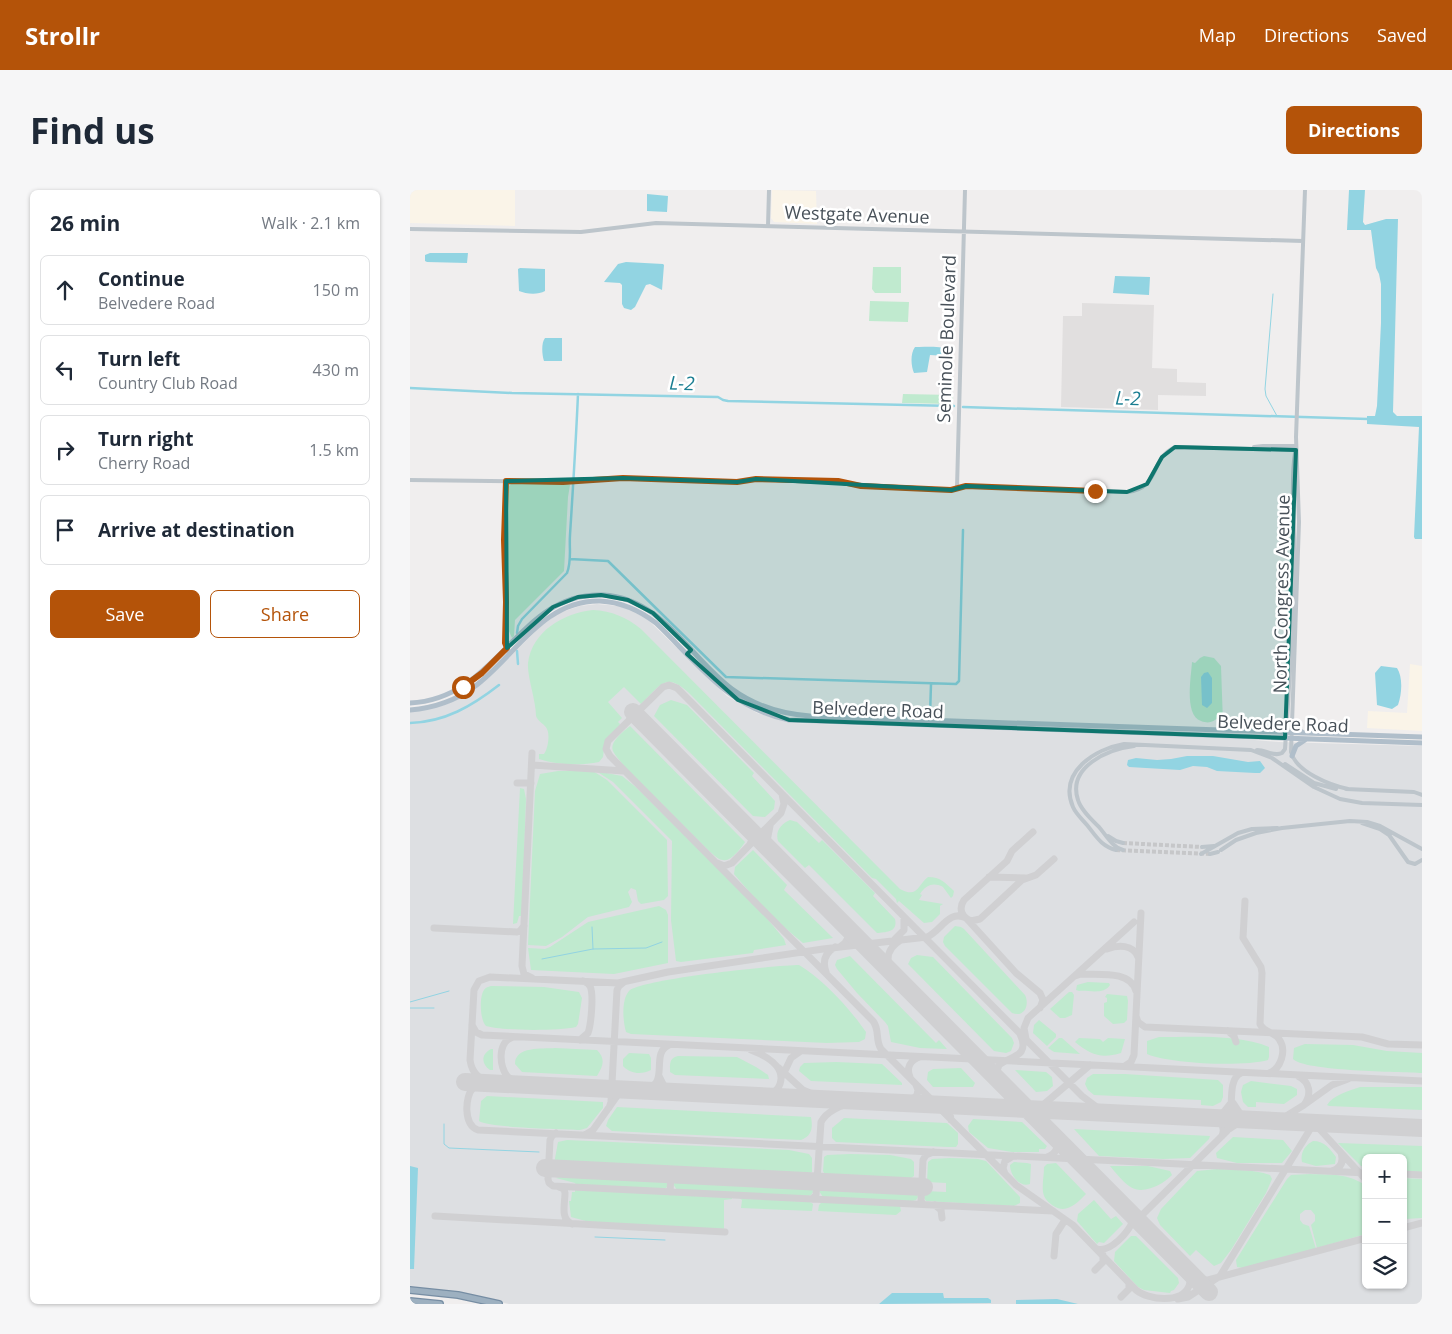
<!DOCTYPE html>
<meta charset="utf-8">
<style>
:root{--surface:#fff;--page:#f6f6f7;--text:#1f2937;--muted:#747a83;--line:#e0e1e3;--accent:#b45309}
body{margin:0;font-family:"Open Sans",sans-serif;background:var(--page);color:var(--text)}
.controls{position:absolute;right:15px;bottom:15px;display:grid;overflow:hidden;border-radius:8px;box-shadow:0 1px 4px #0004}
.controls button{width:45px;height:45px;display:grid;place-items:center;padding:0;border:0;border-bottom:1px solid var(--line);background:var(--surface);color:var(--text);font:25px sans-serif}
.stop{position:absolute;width:15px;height:15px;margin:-11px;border:4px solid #b45309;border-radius:50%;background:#fff}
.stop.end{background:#b45309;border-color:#fff;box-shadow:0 1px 5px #0008}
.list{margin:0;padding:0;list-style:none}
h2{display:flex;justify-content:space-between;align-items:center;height:65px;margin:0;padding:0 20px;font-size:21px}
h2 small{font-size:16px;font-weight:400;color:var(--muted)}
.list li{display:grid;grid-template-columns:32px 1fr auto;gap:15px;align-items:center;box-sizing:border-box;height:70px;margin:0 10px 10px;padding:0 10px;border:1px solid var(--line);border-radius:8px}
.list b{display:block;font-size:19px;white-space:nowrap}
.list p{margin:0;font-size:16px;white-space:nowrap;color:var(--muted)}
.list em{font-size:16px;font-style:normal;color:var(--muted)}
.actions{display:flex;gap:10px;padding:15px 20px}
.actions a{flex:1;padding:11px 0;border:1px solid var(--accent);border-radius:8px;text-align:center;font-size:18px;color:var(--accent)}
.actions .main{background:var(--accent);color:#fff}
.icon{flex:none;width:28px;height:28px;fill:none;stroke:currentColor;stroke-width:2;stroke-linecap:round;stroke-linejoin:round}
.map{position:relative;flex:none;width:1012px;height:1114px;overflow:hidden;border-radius:8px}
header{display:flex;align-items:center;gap:30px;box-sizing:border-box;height:70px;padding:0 25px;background:var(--accent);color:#fff}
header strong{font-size:24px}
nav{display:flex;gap:28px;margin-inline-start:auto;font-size:18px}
.intro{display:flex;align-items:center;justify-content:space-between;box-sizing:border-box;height:120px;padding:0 30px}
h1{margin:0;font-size:35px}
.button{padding:12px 22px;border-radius:8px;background:var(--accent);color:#fff;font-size:18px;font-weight:700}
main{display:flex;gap:30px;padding:0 30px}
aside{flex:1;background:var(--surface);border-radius:8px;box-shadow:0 1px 4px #0004}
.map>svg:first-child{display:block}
.commercial{fill:#faf4e8}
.education{fill:#e1dfdf}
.airport{fill:#dddfe2;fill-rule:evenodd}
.green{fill:#c0eacf}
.water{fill:#92d4e2}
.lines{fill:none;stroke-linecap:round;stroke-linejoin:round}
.stream{stroke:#92d4e2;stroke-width:1}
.canal{stroke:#92d4e2;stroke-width:2.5}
.taxiway{stroke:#d0d0d2;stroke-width:7}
.runway{stroke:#d0d0d2;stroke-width:18}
.tertiary-tunnel{stroke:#c6c7c9;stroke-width:4;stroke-dasharray:4 2;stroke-linecap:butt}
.trunk-casing{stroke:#768da3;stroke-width:8}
.tertiary{stroke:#bdc5cb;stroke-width:4}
.primary{stroke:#b0beca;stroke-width:5}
.trunk{stroke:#9db0c0;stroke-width:5.5}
.route{stroke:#b45309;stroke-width:6}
.marked{fill:#0f766e;fill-opacity:0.2;stroke:#0f766e;stroke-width:4;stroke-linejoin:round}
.labels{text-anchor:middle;stroke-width:5;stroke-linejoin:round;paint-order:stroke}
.street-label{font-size:18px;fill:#485159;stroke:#fff}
.water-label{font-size:19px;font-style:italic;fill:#1a7d91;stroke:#fff}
</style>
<header>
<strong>Strollr</strong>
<nav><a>Map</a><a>Directions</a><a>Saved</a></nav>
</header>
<div class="intro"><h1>Find us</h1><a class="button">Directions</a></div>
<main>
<aside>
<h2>26 min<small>Walk · 2.1 km</small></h2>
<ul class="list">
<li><svg class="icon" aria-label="ahead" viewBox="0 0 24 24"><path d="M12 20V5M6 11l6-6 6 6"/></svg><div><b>Continue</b><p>Belvedere Road</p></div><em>150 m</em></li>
<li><svg class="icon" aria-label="left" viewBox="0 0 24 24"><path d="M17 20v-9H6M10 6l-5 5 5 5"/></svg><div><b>Turn left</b><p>Country Club Road</p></div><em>430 m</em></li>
<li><svg class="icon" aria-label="right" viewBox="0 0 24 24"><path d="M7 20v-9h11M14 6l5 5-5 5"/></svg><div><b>Turn right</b><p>Cherry Road</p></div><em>1.5 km</em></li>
<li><svg class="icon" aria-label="arrive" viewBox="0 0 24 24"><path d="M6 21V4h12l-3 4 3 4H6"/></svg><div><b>Arrive at destination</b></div></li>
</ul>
<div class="actions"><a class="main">Save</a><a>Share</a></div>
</aside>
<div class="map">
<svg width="1012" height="1114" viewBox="0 0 1012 1114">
<rect width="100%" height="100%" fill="#f0eeee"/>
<!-- commercial -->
<path class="commercial" d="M0,0H105V36L0,33Z
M362,0L406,1L407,34L364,32L361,28Z
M1000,474L1012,476V541L957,538L958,521L997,523Z"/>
<!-- education -->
<path class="education" d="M672,113L744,115L742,178L767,179V192L796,193V206L748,205V220L651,217L653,126H672Z"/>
<!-- airport -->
<path class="airport" d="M187,414L209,416L221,420L237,429L317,506L347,523L382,533L833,549L869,552L1012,556V1114H99L64,1106L0,1098V522L35,515L61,503L75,491L131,436L149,423L170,416ZM956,968H993V1095H956Z"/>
<!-- green -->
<path class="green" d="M463,77H491V103H465L462,99Z
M460,111L499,112L498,132L459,131Z
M493,204L543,205V214L492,213Z
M101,294H157L160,295L158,307L154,381L105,430L104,446L102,448L98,439L96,361L98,297Z
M183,420C202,421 216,427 231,439L490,699C508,709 508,694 518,687C531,687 535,693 544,701L543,706L541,708L533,697C523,692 516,695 510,704L512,705L509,710L533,714L530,716V724L522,732L514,733L489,711L487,713L486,709L466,689L462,688L279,503C255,481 250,496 231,514L214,497L198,512L212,528L208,532L210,534L209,536L195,551L193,567L189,572C170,576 147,575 129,569V564H134C138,559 140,545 137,539C135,534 128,532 126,526C126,510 117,487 118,473C122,441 154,423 183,420Z
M794,466L804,468L811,476L813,533L809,532V527C803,532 799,534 791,531C774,525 781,488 782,472L785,473L790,468Z
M261,510L277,515L344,583L342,586L365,611L364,619L355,627L343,626L244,526L250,515Z
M220,536L335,652C331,658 321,672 313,670C308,670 302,663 299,661L213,575C210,570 205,566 203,561C199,552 214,541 220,536Z
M148,581H183L197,590L257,650L258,706L254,710L231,714L228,711L226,700L221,698L218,702L222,712L219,717L178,727L152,747L136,756L118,755L125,601L130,584Z
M186,581L212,586L227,598L355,726L374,749L376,755L344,760L343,763L271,772L266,771L261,730L262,651L203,592Z
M110,598L114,599L116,609L112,726H109L107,733L103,734Z
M380,630L387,632L409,653L412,650L465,703L463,706L485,729C488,742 477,742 467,743L399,675L395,678L368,651C365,641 371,634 380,630Z
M343,660L377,695L374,700L423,748L393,753C368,733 345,709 324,684L325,677Z
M249,716L256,720L258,725V773L204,784L121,780L118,758L135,759L140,757L178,732Z
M545,736L551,737L554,739L615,805C620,815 614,828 602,823L535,756L533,752L534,747Z
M507,765L523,767L602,848L604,853L601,861L596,863L584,861L498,774L501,768Z
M440,766L526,853L529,850L537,859L510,858L481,852L478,836L475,832L447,803L427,779L425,775L427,770Z
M389,775C413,789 440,819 456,842L455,849L449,852L417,853L221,844L216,842C213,832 211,810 219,801C230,789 367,775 389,775Z
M678,792L699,793L700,795C694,805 679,800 669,801L666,800L667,795Z
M81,796L134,797L169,802L172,808L168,834L166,837C148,841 93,841 76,836C70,830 69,807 74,800C76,797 78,797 81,796Z
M659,802H662L664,805L662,825L655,828H650L640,819Z
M697,804L717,806L718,811L717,830L714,833L703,834L694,826V813L697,812V808L695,807Z
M629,830L646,844V847L637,856L623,843L624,835Z
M749,847C781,847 830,844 859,857V867L858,870C833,877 760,874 737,864V851Z
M649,848H652L670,864L644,862L638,858Z
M669,848L690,849L693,852L698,848L715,849L711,863C691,869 681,865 665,852Z
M895,854L943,855L977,861L1012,863V883C991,882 893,881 883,869L884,858Z
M145,858L187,860C196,869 193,876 187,886L112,882L105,874C105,856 132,859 145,858Z
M81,859H83V880H80C71,874 71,864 81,859Z
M219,863L239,864L241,868V880C232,885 220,884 213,876V869Z
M268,866L327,867L346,877L358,885L359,889L265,885L260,882C260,874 259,868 268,866Z
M426,872L472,874L492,893V895L401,891L389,881L390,877L394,873Z
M551,878L565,893L563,897H523L517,890L518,882L523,879Z
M605,880L636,882L642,887L643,896L637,901L626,902Z
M683,884H715L808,890L813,895V907L811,912L803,916L791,915V910L684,905L678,900L675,894L677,888Z
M841,891L881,896L887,899V905L874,914L846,912V917H838L833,912L831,902L833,895Z
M950,897H1012V920L919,916L917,915C923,905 939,901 950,897Z
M77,906L193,912V918L177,938L170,940C153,939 79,938 69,931L71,911Z
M207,917L401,927C403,938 402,946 391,950L202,941L196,936L198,930Z
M434,928L537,933L548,943V954L546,957H538L426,952L422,948V938Z
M563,929L612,932L637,956L635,959H629V962H602L578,958L559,942L558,936Z
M664,939L800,946L799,949L780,968L753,969L689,966Z
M823,947L873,950L882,961L872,973H827L807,968L806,963Z
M157,950L379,960L399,964L402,968V982L398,984V987L144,974L148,952Z
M903,951C915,951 920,959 926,967L925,974L906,976L892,972C890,963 895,955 903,951Z
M928,953L1012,956V982L993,981V968H956V977L951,976Z
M440,964L480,965L501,969L504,972V986L497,991L417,988L413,981L414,967L417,965Z
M540,968L568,969L576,971L610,1007V1013L604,1016L516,1011L514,1008L515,1001L536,1002V993L517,992L518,972L522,969Z
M604,972L617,973L621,974L620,994C610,998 600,985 600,975Z
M646,973L676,1004C666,1014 656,1025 642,1015C637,1011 634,1008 633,1002C632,994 634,985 634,977L637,974Z
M700,976H738L760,981L762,985C752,995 732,1006 719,996C712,991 706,983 700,976Z
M807,979C824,980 843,979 860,985L862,989L856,1003L821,1060L811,1073L804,1076L786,1060L780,1066L750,1035L747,1028L751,1019L787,981Z
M153,984L254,989L257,991L258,995L256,998L253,999L166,995L165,993L146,988L152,986Z
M900,984C921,985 939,983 956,996V1044L907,1058L901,1035L905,1031V1025L901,1020H895L890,1024V1030L893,1034L899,1036L906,1059L833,1078L827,1077L826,1070L877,989L881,985Z
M993,988L1012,989V1028L996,1029L993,1026Z
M268,989L399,996L402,998L403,1002L401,1005L398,1006L267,1000L263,994Z
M414,996L504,1001L507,1003L508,1007L506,1010L502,1011L413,1007L409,1001Z
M165,1000L322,1007V1009L314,1010V1039L183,1033L161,1027L159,1011H161L162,1002H165Z
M329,1008L400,1012L403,1014L402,1021L331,1018L332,1010Z
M684,1010L701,1029L706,1026L713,1034L694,1053L689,1052L687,1054L667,1031L668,1024Z
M412,1012L490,1016L491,1021L486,1025L408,1021L409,1015Z
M721,1046H726L768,1088L769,1093L764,1100L761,1101L760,1103L734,1100L728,1097L704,1071L705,1062Z"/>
<!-- water -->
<path class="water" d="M939,0H955L953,32L955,35L976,29H988L983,222L987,226H1012V349H1005L1004,347L1009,237L957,234V226H965L967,216L971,133V94L969,84L966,78L961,40H937Z
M237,4L258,6L257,22L237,21Z
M20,63H58L57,73L17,72L15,71V65Z
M216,72L253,74L254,75L252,100L240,94L236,95L225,117L221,120L214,118L212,114V95L210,93L194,92L208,74Z
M110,78L135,79V101C128,105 116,104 109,101L108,79Z
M705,86L740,87L739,105L703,103Z
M135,148H152V171H134C132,165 131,153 135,148Z
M509,157C520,157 534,155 541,163L536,166L520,165L517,182L504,183C501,176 500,164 505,157Z
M971,476L987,478C993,487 992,504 988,515L982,519L967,515L965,483Z
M798,482L802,488V513L797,518L792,515L791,487L794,483Z
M777,566H803L838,572L850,571L855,578L850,583H845L807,581L797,577L783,576L770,580L719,577L717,575L718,570L726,568L747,570L761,569Z
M0,976L8,978L4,1079H0Z
M482,1103H533L534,1108H578L581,1110V1113L469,1114Z
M647,1109L668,1114H606V1110Z"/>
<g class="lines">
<!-- stream -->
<path class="stream" d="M863,104L855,199L856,206L867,226
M182,737L183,759
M132,769L183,759L236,758L252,752
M0,812L39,801
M0,818H24
M34,934V954L39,958L129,962
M185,1047L255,1050"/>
<!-- canal -->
<path class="canal" d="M0,198L102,203L308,207L313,210L318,211L544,216
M553,217L958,229
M160,369L198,371L316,487L546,494L549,491L553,340
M107,443L108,436L112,429L157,383C162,371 159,358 160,345C163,298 166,251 168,204
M107,461L108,474
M520,526L521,494
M0,533C35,532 62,516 89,495"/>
<!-- taxiway -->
<path class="taxiway" d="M122,575L214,581
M107,593H121
M360,636L357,651L362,662
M623,642L602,661L597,671L554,710C548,719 552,727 561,731L570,729L612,690L626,685L644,669
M340,654L343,648L341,641
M307,673L314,676L322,673L371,623L374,614L372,604
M579,687L616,688
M835,711L833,748L851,777L852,783L850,834C854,843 863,841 869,849C877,860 871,879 859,883
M24,738L107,742L110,741L114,736
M485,749L494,740V727
M447,754L460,760
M431,756L435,753L439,746L437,737
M697,759C708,755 723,754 728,767
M416,782C412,771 415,763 425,757
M482,783C475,770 477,758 491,750
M665,786L671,784C689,785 720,780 726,801
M122,788L114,784L112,776L122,563
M726,826L728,832L735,837L952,847L978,854L1012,855
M62,835L66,842L72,845L1012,891
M818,841L824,846L826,852
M103,847C87,851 89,878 98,887C104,892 110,894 116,895
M616,849L614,838L618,828L724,732
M170,850L178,843C181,835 184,804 180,796C178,793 177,793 173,791
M341,860C354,865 376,876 370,894C368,901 362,904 355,906
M715,876L721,872L724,865L731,723
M369,878L393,900L414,909
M373,885L381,868L391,861
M249,886L255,898L265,902
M888,886C900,892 902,904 894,915L922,895L938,889
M500,887C496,878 500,870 510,867
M589,891L586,884L589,875C600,866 621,867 610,844
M74,893C70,894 66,895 63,898C55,906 53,935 68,940L956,983
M83,893C70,890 62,884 60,870L64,800L69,791L80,787L208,793L258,782L413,759L517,747C531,741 539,719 556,728L606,783L630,803L633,810L630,818
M229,900C264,898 238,864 259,855
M499,913L507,905L508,900L506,895
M823,913L831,925L842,930
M199,918L201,912L207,800L209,796L214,792
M617,919L627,918L633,915L680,875
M708,923L688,918L672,906L267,498L259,495L253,497L198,551L196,559L200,566L463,831C470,840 465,850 471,859L606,995L663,1035L726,1100C738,1110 772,1114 779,1096C781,1090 781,1086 778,1081
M801,928L813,923L821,913
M805,928C813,932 815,938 812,946
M541,930L540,923L546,916
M855,931L873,928L894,915
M819,939L828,933L837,930
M146,943L142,946L140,950L138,989L139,993L143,996L643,1021
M175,945L183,940L212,899
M637,967C647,964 649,956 645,947
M922,981C931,978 934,972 931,963
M595,984L593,978L595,971L603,966
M993,984L1012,985
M149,997L154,999L155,1003C155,1014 150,1029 162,1034
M260,1002L261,985
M402,1009L406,1005L411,932C418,919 434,914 448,911
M513,1014L511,1011L513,970L516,965L523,962
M525,1015L531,1020L532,1028
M25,1026L315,1042
M727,1030L817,941C826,926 815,890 831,883
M993,1038L1012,1033
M687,1059C700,1063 719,1042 723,1030L721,1023
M644,1066L646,1044L655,1030
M685,1080L693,1072V1065
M784,1087L791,1090H798L956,1048
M711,1107L719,1099V1093
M768,1109L778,1107L810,1086L904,933L956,990"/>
<!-- runway -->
<path class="runway" d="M223,522L799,1102
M55,892L1012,938
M135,978L514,997"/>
<!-- tertiary-tunnel -->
<path class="tertiary-tunnel" d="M713,653L792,657
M706,660L800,664"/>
<defs>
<path id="trunk" d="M0,1100L48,1105L89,1114
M0,1111L30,1114"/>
</defs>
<!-- trunk casing -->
<use href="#trunk" class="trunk-casing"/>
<!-- tertiary -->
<path class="tertiary" d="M895,0L886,247L889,332L881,562C886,582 920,595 938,599
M358,36L359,0
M0,39L171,42L246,33L893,51
M844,257L853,256H886
M0,290L151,292L213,288L327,292L346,289L428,291L448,296L541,300L556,296L717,302C751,298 739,269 765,257L886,260
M96,291C95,333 95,373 96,415C96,432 93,448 99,464
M547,298L555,0
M847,560C856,560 864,567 872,563L875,559C880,492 883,425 884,358C885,327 880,294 885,263
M875,574L904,593L926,599
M936,599L1004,602L1012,605
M952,633L970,639L979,645L998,672L1005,674L1012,670
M698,646L706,651L713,653
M792,657L804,656
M706,660C691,656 686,646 677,635C672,629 666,624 663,617C648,582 685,559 714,554L841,560L862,568L904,597L930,609L952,613L1012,615
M713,660C702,657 696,645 689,637C681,629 671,620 668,610C657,577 698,559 724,556
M811,660L826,650L846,643L872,638L940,631L957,632L970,636L1012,659
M791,664L828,643L842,639L867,638
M800,664L808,662"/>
<!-- primary -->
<path class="primary" d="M0,513C89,509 108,401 193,405C252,408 279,467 322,499C345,516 372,524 400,526L1012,547
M0,520C23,518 45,511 64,497C105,467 132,410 190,411C211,412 229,420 246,433C288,473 318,518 379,530L1012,553
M882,531L886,539L892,542
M882,566L886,556L895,550"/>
<!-- trunk -->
<use href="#trunk" class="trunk"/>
</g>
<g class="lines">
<!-- route -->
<path class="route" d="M53,497L72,483L97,458L95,453L96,412L94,350L96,291L153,292L213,288L327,292L346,289L428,291L451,296L541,300L556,296L685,301"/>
</g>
<!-- marked area -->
<path class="marked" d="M765,257L886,260L875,548L379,530L328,510L277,464L281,460L243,423L218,410L191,405L168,407L143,417L97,458L96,291L213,288L327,292L346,289L542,300L556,296L717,302L737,294L752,267Z"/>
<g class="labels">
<!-- street labels -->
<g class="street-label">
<text transform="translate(447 25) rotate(2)" y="6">Westgate Avenue</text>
<text transform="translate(537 149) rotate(-88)" y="6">Seminole Boulevard</text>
<text transform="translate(872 404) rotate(-89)" y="6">North Congress Avenue</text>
<text transform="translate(468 520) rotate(2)" y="6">Belvedere Road</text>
<text transform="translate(873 534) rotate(2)" y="6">Belvedere Road</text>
</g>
<!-- water labels -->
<g class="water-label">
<text transform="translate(272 193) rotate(2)" y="7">L-2</text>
<text transform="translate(718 208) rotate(2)" y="7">L-2</text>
</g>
</g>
</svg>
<div class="controls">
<button>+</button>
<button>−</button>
<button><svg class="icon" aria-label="layers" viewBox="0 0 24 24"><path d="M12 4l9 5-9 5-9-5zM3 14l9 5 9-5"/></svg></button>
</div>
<div class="stop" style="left:53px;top:497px"></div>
<div class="stop end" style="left:685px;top:301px"></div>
</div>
</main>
